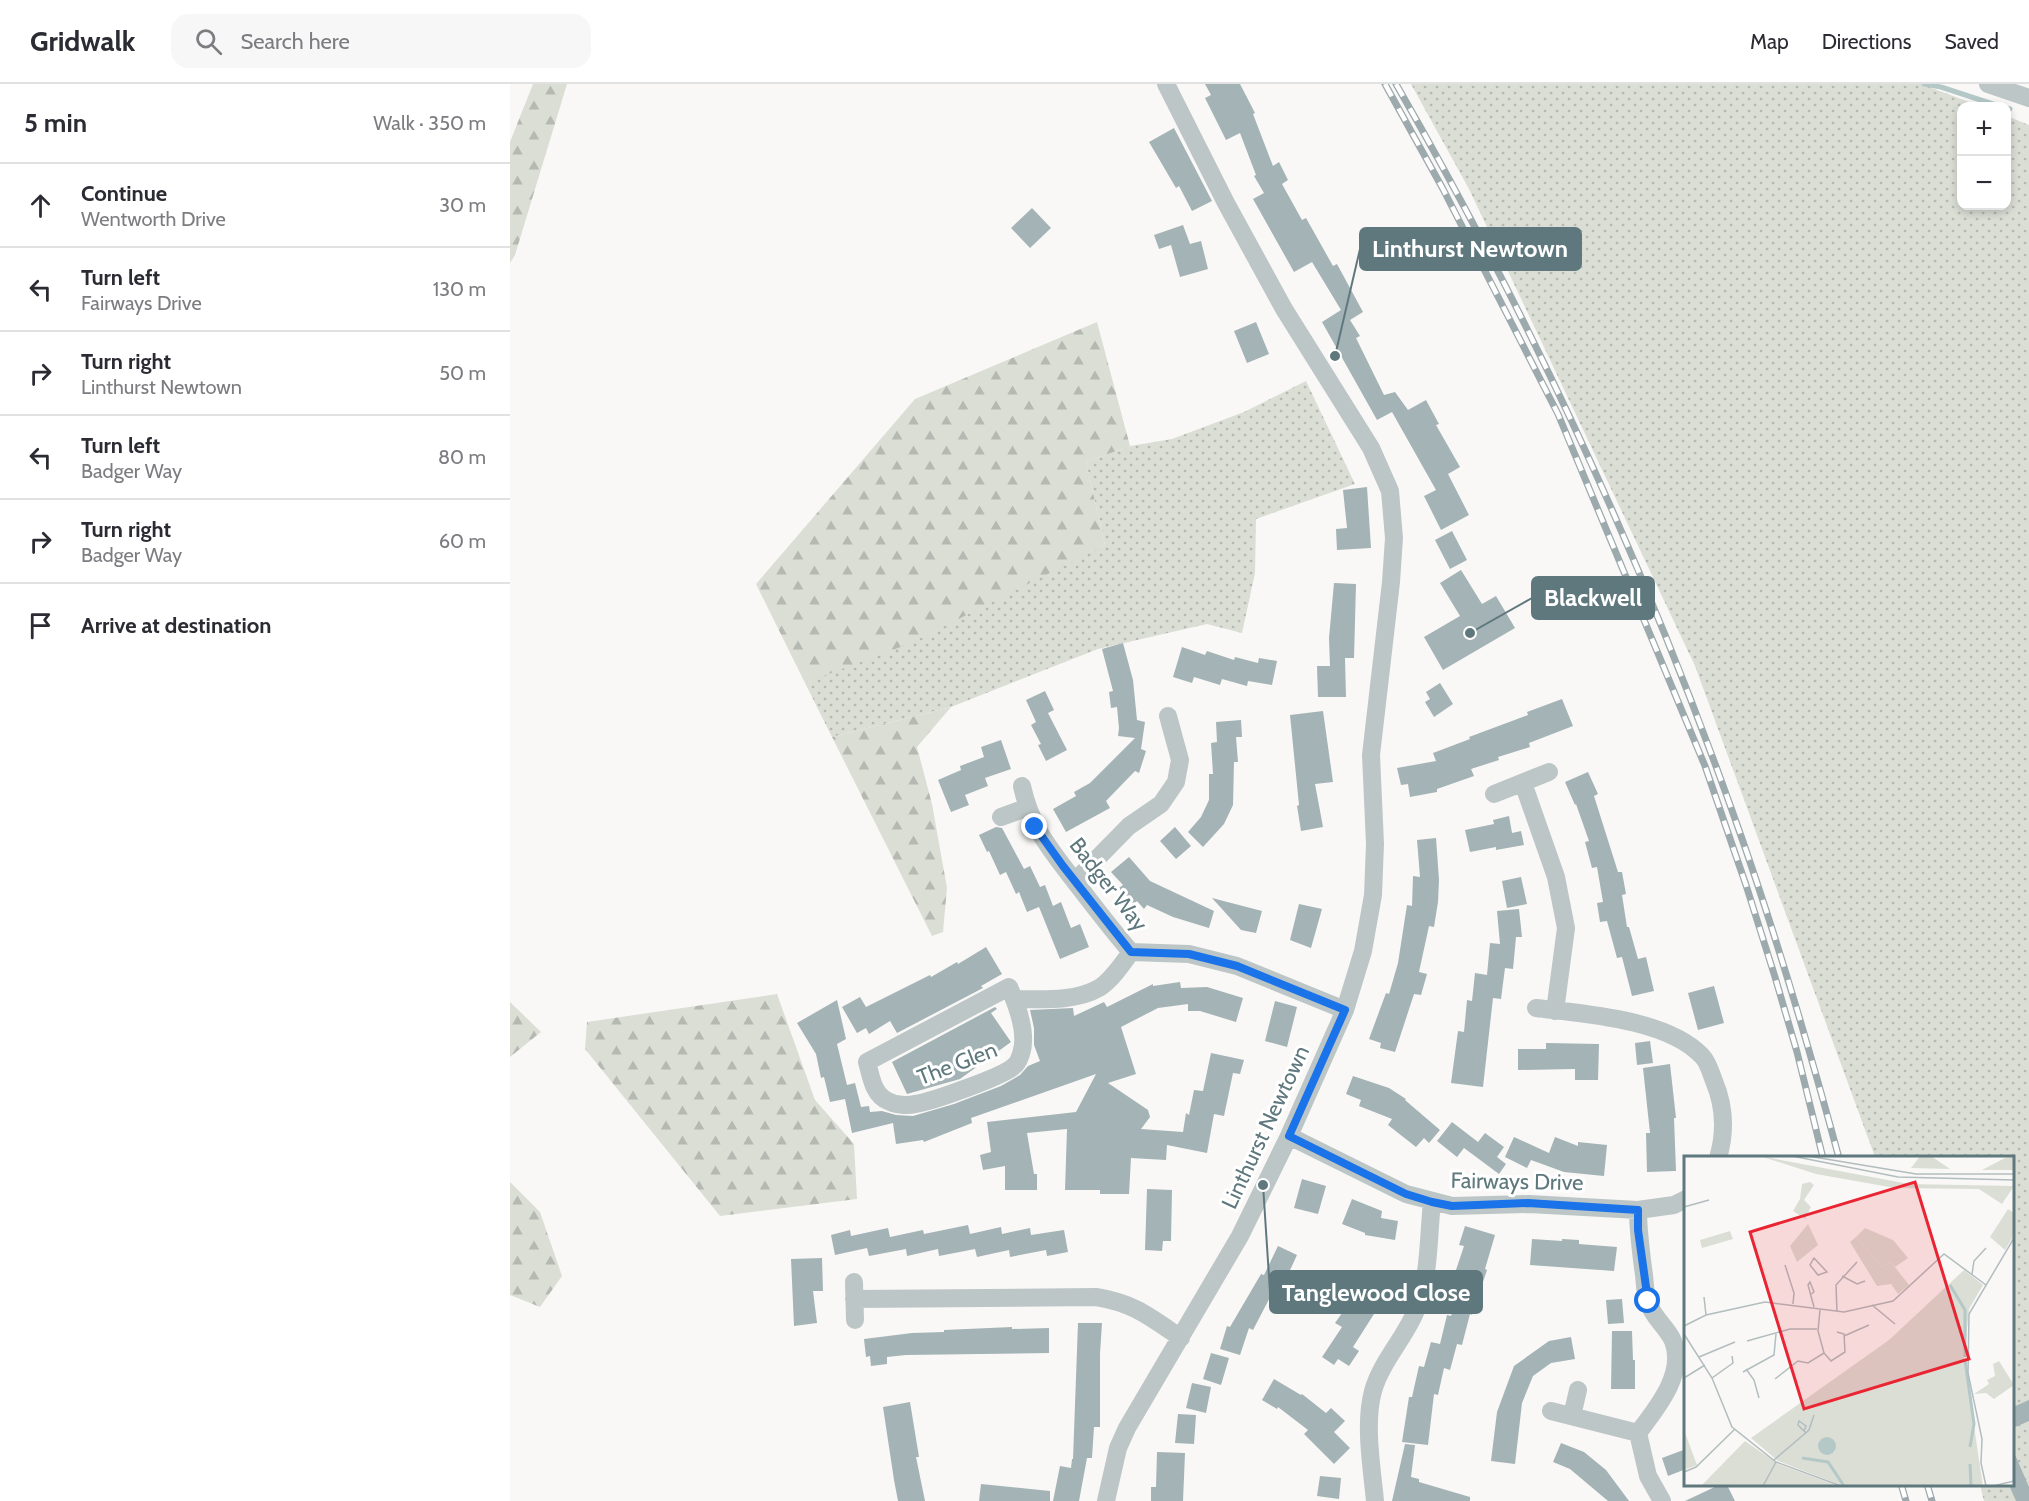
<!DOCTYPE html>
<meta charset="utf-8">
<style>
:root{--surface:#fff;--page:#f7f7f7;--text:#2b2b33;--muted:#7c7c81;--line:#e1e1e2}
body{margin:0;font-family:Cabin,sans-serif;background:var(--page);color:var(--text)}
.controls{position:absolute;right:18px;top:18px;display:grid;overflow:hidden;border-radius:12px;box-shadow:0 3px 9px #0003}
.controls button{width:54px;height:54px;display:grid;place-items:center;padding:0;border:0;border-bottom:2px solid var(--line);background:var(--surface);color:var(--text);font:30px sans-serif}
.stop{position:absolute;width:18px;height:18px;margin:-14px;border:4px solid #1a73e8;border-radius:50%;background:#fff}
.stop.end{background:#1a73e8;border-color:#fff;box-shadow:0 2px 6px #0008}
.list{margin:0;padding:0;list-style:none}
h2{display:flex;justify-content:space-between;align-items:center;height:78px;margin:0;padding:0 24px;font-size:26px}
h2 small{font-size:20px;font-weight:400;color:var(--muted)}
.list li{display:grid;grid-template-columns:39px 1fr auto;gap:18px;align-items:center;box-sizing:border-box;height:84px;padding:0 24px;border-top:2px solid var(--line)}
.list b{display:block;font-size:22px;white-space:nowrap}
.list p{margin:0;font-size:20px;white-space:nowrap;color:var(--muted)}
.list em{font-size:20px;font-style:normal;color:var(--muted)}
.icon{flex:none;width:33px;height:33px;fill:none;stroke:currentColor;stroke-width:2;stroke-linecap:round;stroke-linejoin:round}
.map{position:relative;flex:none;width:1519px;height:1417px;overflow:hidden}
header{display:flex;align-items:center;gap:36px;box-sizing:border-box;height:84px;padding:0 30px;background:var(--surface);border-bottom:2px solid var(--line)}
header strong{font-size:28px}
nav{display:flex;gap:33px;margin-inline-start:auto;font-size:21px}
.search{width:420px;height:54px;background:var(--page);display:flex;align-items:center;gap:15px;box-sizing:border-box;padding:0 21px;border-radius:18px;color:var(--muted);font-size:22px}
main{display:flex}
aside{flex:1;background:var(--surface)}
.map>svg:first-child{display:block}
.grass{fill:url(#grass-dots)}
.forest{fill:url(#forest-firs)}
.lines{fill:none;stroke-linecap:round;stroke-linejoin:round}
.stream{stroke:#b5c8c8;stroke-width:5}
.building{fill:#a4b3b5}
.minor{stroke:#bdc6c7;stroke-width:18}
.rail-casing{stroke:#9daaad;stroke-width:7}
.rail{stroke:#fff;stroke-width:4.5;stroke-dasharray:14;stroke-linecap:butt}
.route{stroke:#1a73e8;stroke-width:8}
.labels{text-anchor:middle;stroke-width:6;stroke-linejoin:round;paint-order:stroke}
.street-label{font-size:22px;fill:#5e787d;stroke:#fff}
.inset-river{fill:none;stroke:#b5c8c8;stroke-width:3}
.inset-road{fill:none;stroke:#b2bdbf;stroke-width:1.5}
.view{fill:#ea2533;fill-opacity:0.15;stroke:#ea2533;stroke-width:3}
.inset-edge{fill:none;stroke:#5e787d;stroke-width:3}
.leader{fill:none;stroke:#5e787d;stroke-width:2}
.callout-dot{fill:#5e787d;stroke:#fff;stroke-width:2}
.callout{fill:#5e787d;stroke:#5e787d;stroke-width:2}
.callout-label{font-size:24px;text-anchor:middle;font-weight:bold;fill:#fff}
</style>
<header>
<strong>Gridwalk</strong>
<div class="search"><svg class="icon" aria-label="search" viewBox="0 0 24 24"><circle cx="10" cy="10" r="6"/><path d="M15 15l6 6"/></svg>Search here</div>
<nav><a>Map</a><a>Directions</a><a>Saved</a></nav>
</header>
<main>
<aside>
<h2>5 min<small>Walk · 350 m</small></h2>
<ul class="list">
<li><svg class="icon" aria-label="ahead" viewBox="0 0 24 24"><path d="M12 20V5M6 11l6-6 6 6"/></svg><div><b>Continue</b><p>Wentworth Drive</p></div><em>30 m</em></li>
<li><svg class="icon" aria-label="left" viewBox="0 0 24 24"><path d="M17 20v-9H6M10 6l-5 5 5 5"/></svg><div><b>Turn left</b><p>Fairways Drive</p></div><em>130 m</em></li>
<li><svg class="icon" aria-label="right" viewBox="0 0 24 24"><path d="M7 20v-9h11M14 6l5 5-5 5"/></svg><div><b>Turn right</b><p>Linthurst Newtown</p></div><em>50 m</em></li>
<li><svg class="icon" aria-label="left" viewBox="0 0 24 24"><path d="M17 20v-9H6M10 6l-5 5 5 5"/></svg><div><b>Turn left</b><p>Badger Way</p></div><em>80 m</em></li>
<li><svg class="icon" aria-label="right" viewBox="0 0 24 24"><path d="M7 20v-9h11M14 6l5 5-5 5"/></svg><div><b>Turn right</b><p>Badger Way</p></div><em>60 m</em></li>
<li><svg class="icon" aria-label="arrive" viewBox="0 0 24 24"><path d="M6 21V4h12l-3 4 3 4H6"/></svg><div><b>Arrive at destination</b></div></li>
</ul>
</aside>
<div class="map">
<svg width="1519" height="1417" viewBox="0 0 1519 1417">
<defs>
<pattern id="grass-dots" width="8" height="8" patternUnits="userSpaceOnUse" patternTransform="scale(1.5)"><rect width="8" height="8" fill="#dbded5"/><path d="M2 2h.1M6 6h.1" fill="none" stroke="#b5b9b2" stroke-width="1.8" stroke-linecap="round"/></pattern>
<pattern id="forest-firs" width="22" height="20" patternUnits="userSpaceOnUse" patternTransform="scale(1.5)"><rect width="22" height="20" fill="#dbded5"/><path d="M5 1l3.5 6h-7zM16 11l3.5 6h-7z" fill="#b5b9b2"/></pattern>
</defs>
<rect width="100%" height="100%" fill="#f9f8f6"/>
<!-- grass -->
<path class="grass" d="M901,0H1411L1470,22H1452V122H1496L1497,32L1519,41V1417H1474L1470,1401L1502,1400V1074L1365,1073L1185,582L959,105Z
M796,297L845,400L746,435L745,489L732,549L697,540L588,565L441,623L322,653L295,599L595,461L576,378L620,362L662,355L734,328Z"/>
<!-- forest -->
<path class="forest" d="M23,0H57L5,171L0,179V58Z
M587,238L620,362L576,378L595,461L401,559L295,599L246,500L405,315Z
M441,623L407,663L422,720L437,804L433,848L422,852L322,653Z
M267,910L305,1016L344,1060L347,1115L210,1132L75,965L77,938Z
M0,918L31,948L0,973Z
M0,1098L30,1128L52,1192L30,1223L0,1211Z"/>
<g class="lines">
<!-- stream -->
<path class="stream" d="M1414,0L1431,3L1489,22
M1496,24L1500,25"/>
</g>
<!-- building -->
<path class="building" d="M695,0H730L745,29L743,30L763,82L769,78L778,96L772,100L792,136L796,134L823,182L827,180L853,228L840,236L850,252L846,254L874,311L885,308L898,326L916,316L929,340L926,341L950,383L938,390L959,431L931,446L914,412L926,406L882,328L867,336L812,238L831,226L802,178L784,188L743,115L754,109L744,92L746,91L730,49L716,56L695,14L701,11Z
M664,44L702,117L682,127L669,102L666,104L639,58Z
M522,124L541,144L520,164L501,144Z
M673,141L680,160L691,157L698,185L670,193L661,161L649,165L644,151Z
M746,238L759,270L737,279L724,247Z
M857,403L861,464L827,466L826,445L837,444L833,406Z
M942,447L957,476L940,485L925,456Z
M951,486L972,520L986,512L1005,544L933,586L914,553L950,532L930,499Z
M824,499L846,500L844,574H835L836,613H808L807,582H820L819,554Z
M613,559L623,596L627,636L635,638L631,665L636,667L629,689L625,687L596,717L600,724L556,748L543,725L566,712L564,708L580,699L625,654L608,652L609,644L607,623L601,624L599,608L603,607L592,565Z
M672,563L695,571L697,567L724,576L725,573L748,579L749,574L767,577L762,601L738,597L737,602L712,595L710,601L684,593L682,599L663,593Z
M930,599L943,620L924,633L915,618L920,615L916,608Z
M535,607L544,626L538,629L557,666L536,677L528,661L531,660L521,641L526,638L516,616Z
M1052,615L1063,642L1019,659L1020,663L988,673L989,676L961,685L964,692L927,705V708L900,713L898,700L891,701L887,684L926,677L923,669L960,655L959,653L1018,631L1017,628Z
M813,627L823,698L805,700L813,743L791,747L787,722L789,721L780,631Z
M731,636L732,653H726L728,678H724L723,721L714,740L693,763L678,748L691,733L699,716V690H703L701,659L707,658L706,638Z
M491,656L501,685L475,694L478,702L455,711L459,721L441,728L428,696L451,686L450,682L474,673L471,663Z
M1078,688L1088,710L1084,712L1108,788H1112L1116,810L1112,811L1117,843H1119L1128,875L1136,873L1144,907L1122,912L1112,873L1107,874L1097,837L1090,838L1087,819L1093,818L1087,783L1082,784L1075,758L1079,757L1066,720L1065,721L1055,698Z
M999,732L1002,749L1011,747L1014,761L986,766V763L960,768L955,746L984,740L983,736Z
M486,743L492,744L514,785L520,782L530,803L535,801L543,822L551,818L561,844L570,840L579,863L550,875L529,823L517,828L509,808L506,810L496,788L490,791L479,767L477,768L469,751Z
M665,743L681,762L666,775L650,757Z
M926,754L929,796L928,818L924,843L919,842L909,888L917,890L911,911L904,910L885,968L870,964L871,959L859,955L876,909L879,910L888,879L897,821L902,822L903,792L910,793L907,756Z
M619,773L640,797L704,827L699,844L663,833L637,821L634,825L627,817L623,821L609,804L613,801L601,788Z
M1011,793L1017,820L997,824L992,797Z
M702,814L752,827L746,849L731,846Z
M789,820L812,825L801,864L780,856Z
M1009,825L1012,853H1006L1003,885L995,884L991,915L983,914L973,1003L941,999L948,947L954,948L957,916L962,917L965,889L977,891L980,859L990,860L987,827Z
M476,863L492,890L471,902L473,904L387,949L380,937L359,950L356,944L347,949L332,923L350,913L356,923L420,891L421,893L447,878L448,880Z
M670,898L671,904L697,903L733,914L726,938L690,927H678V920L648,924L611,943L626,990L598,999L638,1026L640,1033L631,1045L673,1048L676,1029L679,1031L684,1006L693,1007L701,969L734,976L730,990L723,989L714,1032L704,1030L697,1069L657,1061L656,1076L621,1074L619,1110H590V1106H555L557,1045L517,1049L524,1090H527V1106H495V1082L473,1086L470,1071L481,1068L477,1038L566,1028L586,990L461,1034L462,1039L414,1058L413,1056L386,1060L383,1039L342,1049L335,1015L320,1018L314,993L311,994L306,970L287,939L327,916L336,955L327,960L337,1001L345,999L351,1023L359,1022L360,1028L372,1027L386,1031L403,1032L444,1020L491,1002L510,991L518,982L530,977L524,961V944L520,926L563,924L564,932L594,918L597,923L643,900V902Z
M1204,902L1214,939L1188,946L1178,909Z
M765,917L787,923L777,963L755,957Z
M485,923L487,925L481,929L501,958L450,995L397,1010L382,978Z
M1140,957L1143,979L1127,981L1125,959Z
M1036,959L1089,960L1088,996H1065V985L1008,986V965H1036Z
M1160,980L1166,1034H1164L1166,1087L1137,1088L1136,1049H1140L1133,984Z
M843,992L879,1004L896,1015L895,1016L930,1046L919,1059L914,1054L906,1063L878,1041L882,1035L849,1022L851,1016L836,1010Z
M942,1038L968,1058L975,1049L994,1063L987,1073L996,1080L989,1090L954,1064L947,1073L927,1057Z
M1004,1053L1039,1069L1045,1053L1068,1062V1058L1097,1061L1094,1092L1054,1088L1021,1076L1017,1084L995,1073Z
M792,1095L816,1102L808,1130L784,1124Z
M637,1105L662,1106L661,1157H653L652,1167L635,1166Z
M842,1115L872,1127L871,1134L888,1137L885,1156L855,1151V1149L832,1140Z
M458,1141L460,1150L491,1143L492,1150L520,1144L521,1151L554,1146L558,1168L537,1172L536,1166L500,1173L499,1166L467,1173L465,1165L429,1172L428,1165L397,1172L396,1165L359,1172L357,1164L325,1171L321,1151L340,1146L341,1152L378,1144L380,1153L413,1146L414,1150Z
M955,1142L985,1151L975,1185L977,1186L962,1231L960,1230L952,1261L947,1260L940,1286L934,1284L928,1311L924,1310L918,1361L892,1358L899,1313H902L909,1282L914,1283L921,1258L930,1260L937,1231L941,1232L952,1199L943,1195L954,1162L949,1161Z
M1022,1155L1052,1157V1155L1069,1156V1160L1107,1163L1104,1187L1020,1181Z
M768,1162L787,1171L775,1197L770,1194L743,1246L739,1244L730,1271L710,1265L717,1242L720,1243L751,1190L754,1191Z
M312,1174L313,1207H303L307,1239L284,1242L281,1175Z
M850,1192L875,1201L864,1230L843,1263L849,1267L839,1282L828,1275L824,1281L812,1273L832,1243L825,1239L842,1215Z
M1112,1215L1114,1239L1098,1240L1096,1216Z
M568,1239H592L590,1270V1343H584L582,1374H577L569,1417H543L550,1382L561,1384L562,1375H563Z
M502,1243V1245L539,1244V1269L396,1271L377,1273V1280L361,1282L360,1272L356,1273L354,1255L402,1249L434,1248V1246Z
M1102,1247H1122L1123,1276H1125V1305H1101Z
M1061,1253L1065,1275L1041,1279L1023,1292L1012,1319L1005,1380L981,1377L987,1328L1004,1282L1039,1257Z
M701,1269L719,1274L711,1301L693,1295Z
M764,1295L791,1311L792,1310L816,1329L821,1324L835,1337L824,1348L840,1364L824,1380L794,1350L798,1346L768,1323L767,1325L752,1316Z
M682,1299L701,1303L696,1329L676,1324Z
M1519,1316V1337L1503,1344V1323Z
M400,1318L409,1373H406L415,1417H388L384,1396L373,1323Z
M668,1330L686,1331L684,1360L665,1359Z
M1051,1359L1074,1368L1096,1386L1119,1417H1098L1060,1385L1043,1378Z
M895,1360L905,1361L901,1393L909,1395V1398L960,1413V1417H882Z
M1176,1365V1385L1158,1392L1152,1374Z
M1503,1366L1519,1403V1417H1506L1499,1401H1503Z
M647,1368L675,1369L673,1417H641V1403H646Z
M810,1392L831,1394L829,1415L807,1412Z
M471,1400L540,1407V1417H469Z
M1209,1401H1217L1225,1417H1175Z"/>
<g class="lines">
<!-- minor -->
<path class="minor" d="M1478,0L1519,14
M1013,699L1046,793L1056,844L1045,927
M512,702C521,744 541,766 566,799C584,822 602,846 621,868L679,870L727,882L835,926
M984,710L1039,688
M491,733L516,724
M565,797L619,742L651,720L666,698L670,676L658,632
M499,903C507,921 518,950 511,970C510,973 507,980 504,982C494,992 421,1018 405,1020C398,1022 385,1021 378,1017C363,1011 361,992 357,978Z
M504,915C531,915 565,918 589,904C602,896 612,880 621,868
M1026,924C1075,930 1157,935 1192,972C1198,978 1201,989 1204,997C1215,1023 1216,1047 1208,1074
M779,1052L896,1110L942,1122L1019,1120L1128,1126L1164,1121L1176,1115
M1128,1126C1128,1148 1131,1169 1134,1191C1135,1200 1135,1210 1138,1218C1143,1234 1157,1243 1163,1257C1176,1290 1146,1325 1128,1349L1138,1392L1152,1417
M344,1198L345,1236
M344,1215L586,1213C624,1219 640,1233 671,1254
M1041,1327L1128,1349
M1062,1332L1068,1306
M596,1417L608,1364L617,1344L730,1152L779,1052L835,926L853,867L863,811L865,760L861,671L881,498L884,454L880,407L861,364L774,225L716,119L656,0
M865,1417C862,1384 854,1340 863,1307C871,1279 892,1257 904,1231C920,1197 918,1155 922,1118"/>
<defs>
<path id="rail" d="M875,0L933,105L1048,330L1195,682L1236,801L1265,893L1287,968L1313,1074
M886,0C1020,233 1134,479 1224,732C1264,844 1298,959 1329,1074
M1391,1400L1396,1417
M1417,1400L1422,1417"/>
</defs>
<!-- rail casing -->
<use href="#rail" class="rail-casing"/>
<!-- rail -->
<use href="#rail" class="rail"/>
</g>
<g class="lines">
<!-- route -->
<path class="route" d="M525,743L553,782L621,868L679,870L727,882L835,926L779,1052L896,1110L922,1118L942,1122L1018,1119L1128,1126V1146L1138,1217"/>
</g>
<g class="labels">
<!-- street labels -->
<g class="street-label">
<text transform="translate(599 800) rotate(52)" y="8">Badger Way</text>
<text transform="translate(447 979) rotate(-21)" y="8">The Glen</text>
<text transform="translate(755 1043) rotate(-65)" y="8">Linthurst Newtown</text>
<text transform="translate(1007 1097) rotate(1)" y="8">Fairways Drive</text>
</g>
</g>
<!-- overview -->
<g transform="translate(1174 1072)">
<rect width="330" height="330" fill="#f9f8f6"/>
<path d="M324,53L330,57V79L321,94L306,81ZM172,81L198,111L207,106L225,129L214,138L207,128L193,130L166,86ZM280,114L299,129L285,153L280,204L299,330H159L94,305L67,282L205,184ZM315,205L330,229L310,243L302,237L290,238L305,228L303,224L311,220L309,208ZM0,274L13,309L0,314Z" fill="#dbded5"/>
<path d="M76,0L225,28L330,30L318,48L295,33L211,32L132,18ZM236,0H247L266,13L227,12ZM330,1V14H298L321,2ZM126,26L130,29L120,44L127,51L121,63L109,55L116,43L118,28ZM124,68L134,89L113,106L106,90ZM181,72L209,84L224,102L211,111L207,106L198,111L172,81ZM46,75L49,83L18,92L16,84Z" fill="#dbded5"/>
<path d="M61,285L94,308L154,330H17Z" fill="#dbded5"/>
<path d="M134 290a9 9 0 1 1 18 0a9 9 0 1 1-18 0Z" fill="#b5c8c8"/>
<path class="inset-river" d="M266,129L281,154V201M281,204L290,268L286,291M118,302L144,306L160,330M286,308L287,330"/>
<path class="inset-road" d="M108,0L214,21L330,24M124,0L232,18H330M0,51L25,44M130,102L143,116L134,119L126,109ZM101,109L110,137L109,148M288,118L290,105L302,92M158,120L173,128L181,125M127,138L130,136L126,126L124,129L130,151M20,141L22,159M188,149L211,168M136,154L134,175L140,197L147,205L161,196L160,178L153,176M153,156L152,129L173,106M0,170L22,159L81,146L160,156L209,145L260,98L302,129M0,178L28,222L48,271L92,306L157,330M160,180L185,169M63,185L106,173H133M15,201L51,186M62,213L70,224L75,242M59,216L90,199L92,178M0,222L21,209M28,222L49,207L48,200M91,223L114,205L124,207L140,197M120,275L122,270L115,265L114,269L122,277M90,304L125,274L130,259M0,316L12,311L51,273M79,330L92,306M302,330L297,307L298,283L284,217L285,158L330,82M309,330L330,325"/>
<path class="view" d="M231,26L285,203L120,253L66,76Z"/>
<rect width="330" height="330" class="inset-edge"/>
</g>
<!-- callouts -->
<path class="leader" d="M825 272L850 165M960 549L1022 514M753 1101L760 1208"/>
<g class="callout-dot">
<circle cx="825" cy="272" r="6"/>
<circle cx="960" cy="549" r="6"/>
<circle cx="753" cy="1101" r="6"/>
</g>
<g class="callout">
<rect x="850" y="144" width="221" height="42" rx="6"/>
<rect x="1022" y="493" width="122" height="42" rx="6"/>
<rect x="760" y="1187" width="212" height="42" rx="6"/>
</g>
<g class="callout-label">
<text x="960" y="173">Linthurst Newtown</text>
<text x="1083" y="522">Blackwell</text>
<text x="866" y="1217">Tanglewood Close</text>
</g>
</svg>
<div class="controls">
<button>+</button>
<button>−</button>
</div>
<div class="stop" style="left:1138px;top:1217px"></div>
<div class="stop end" style="left:525px;top:743px"></div>
</div>
</main>
